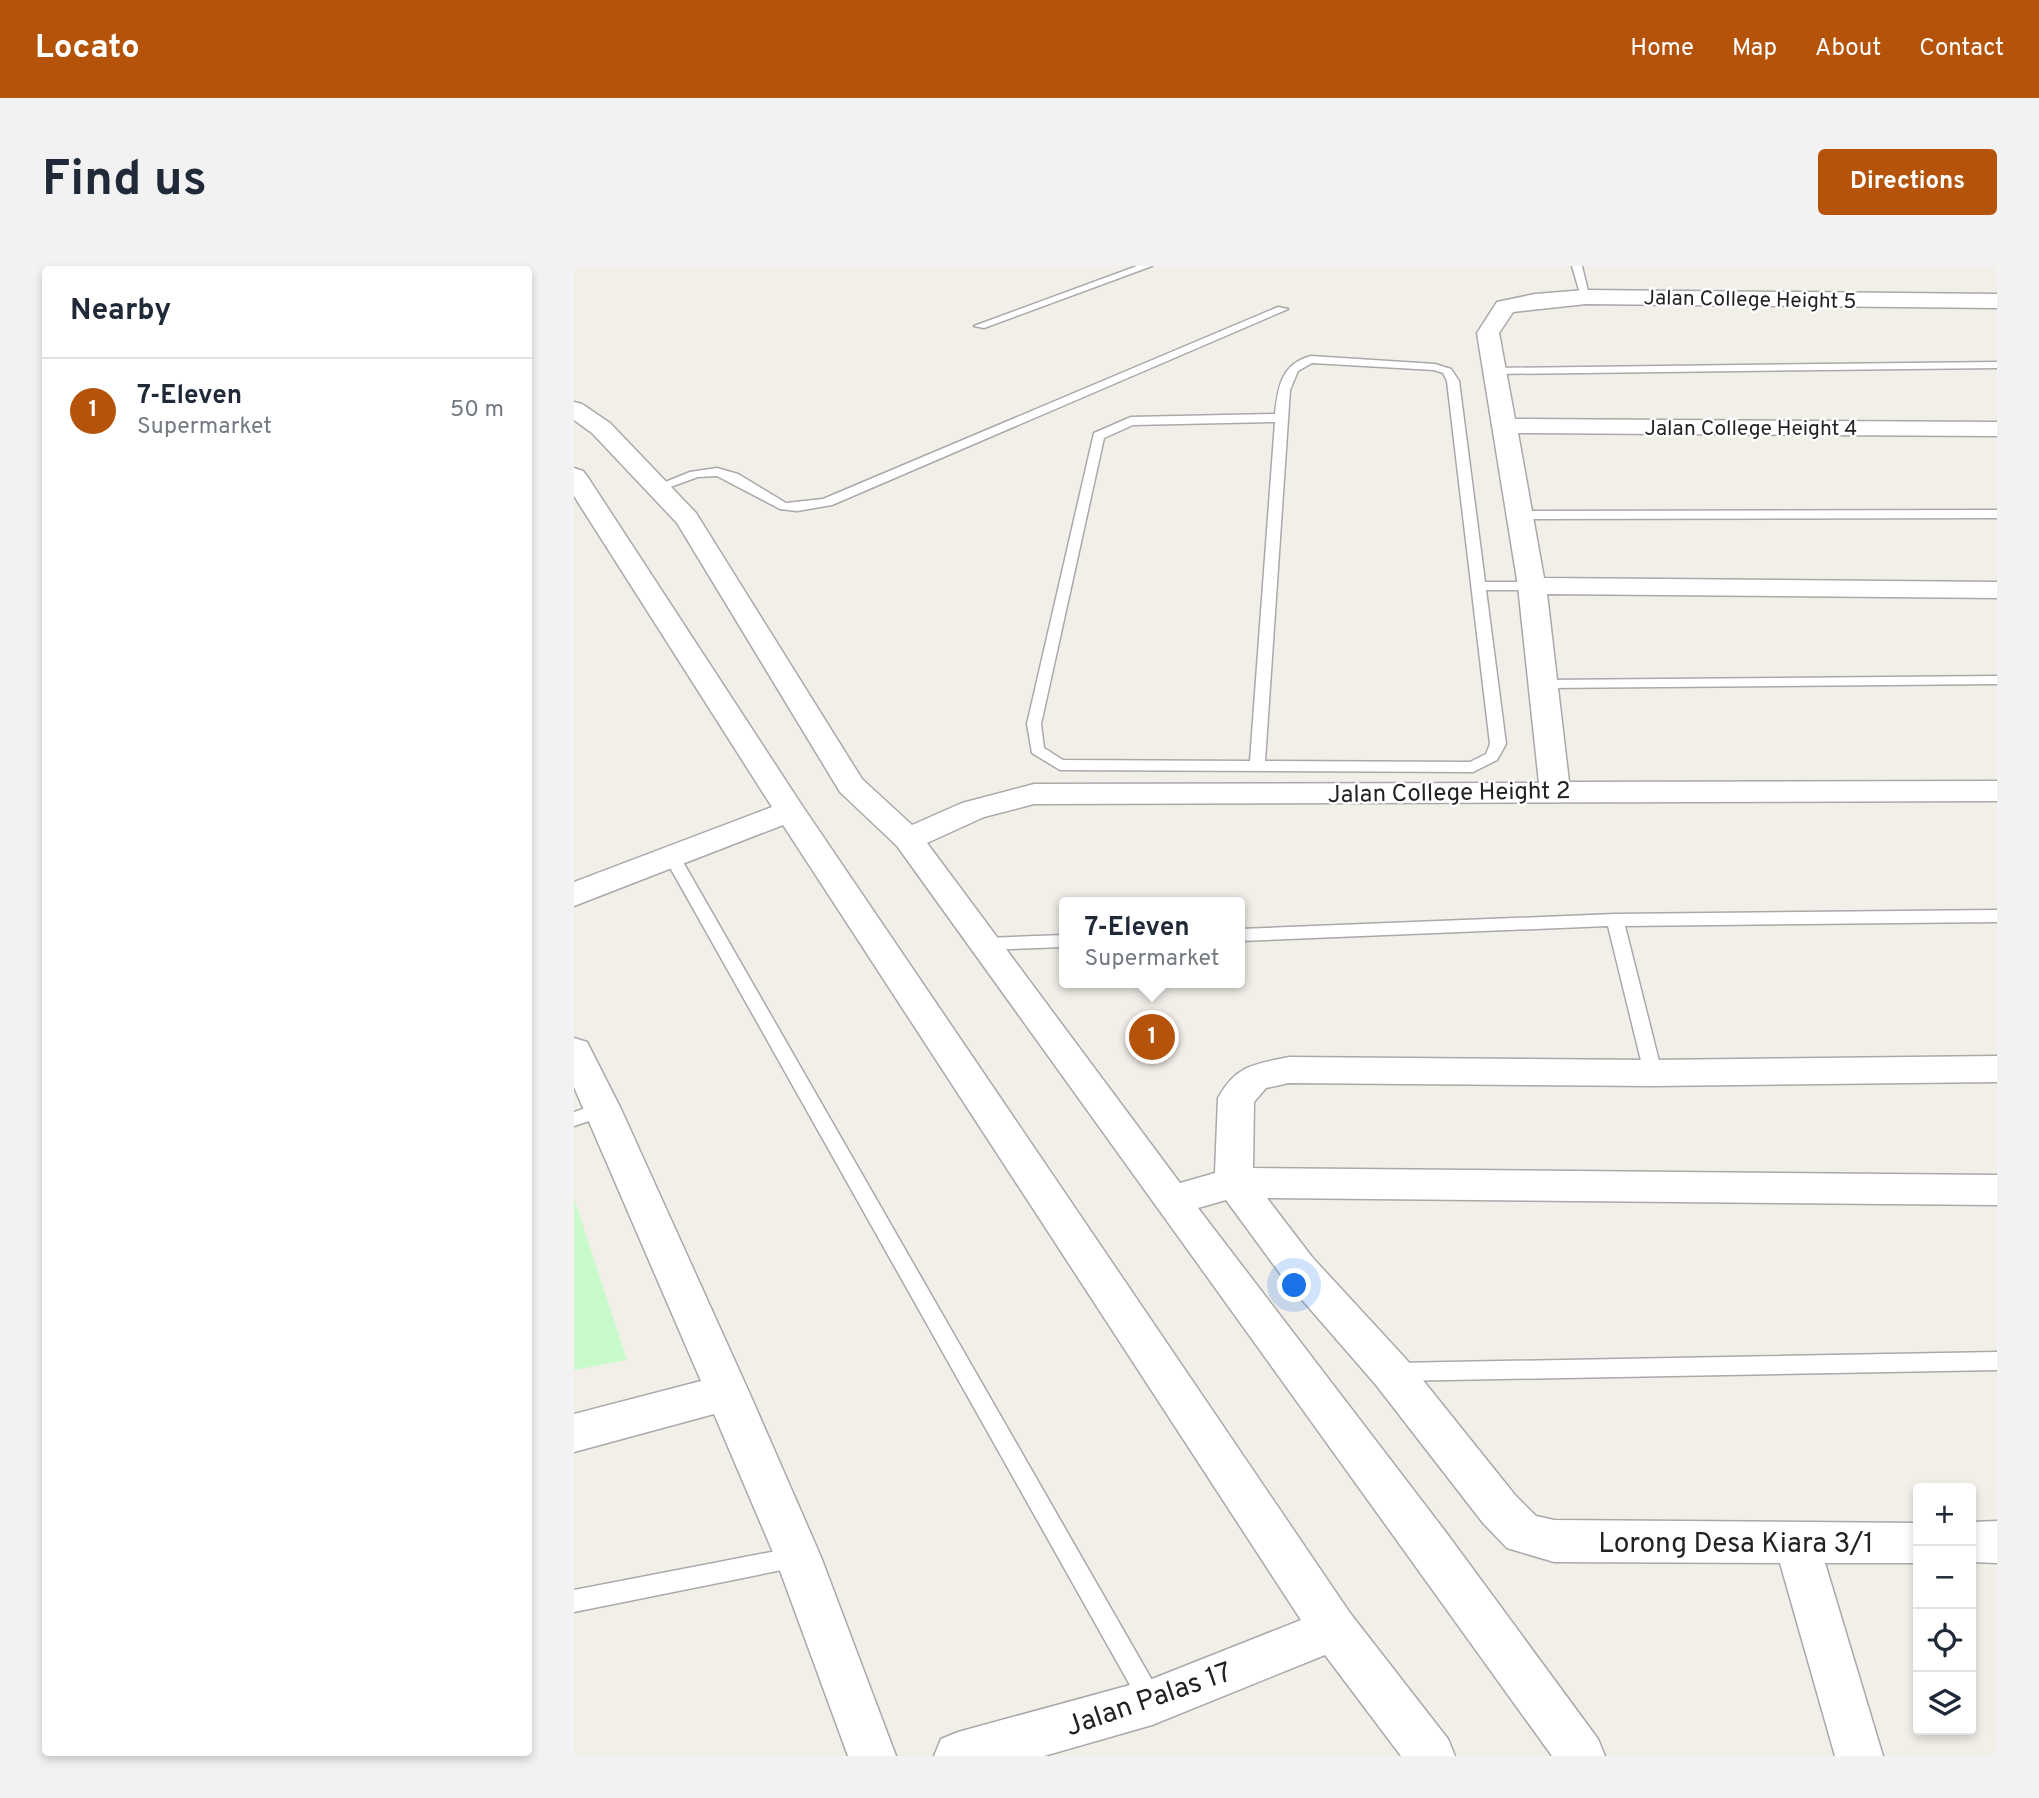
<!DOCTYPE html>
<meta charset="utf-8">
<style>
:root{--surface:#fff;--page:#f2f2f3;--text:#1f2937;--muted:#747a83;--line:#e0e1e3;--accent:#b45309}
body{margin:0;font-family:Overpass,sans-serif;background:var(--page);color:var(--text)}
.controls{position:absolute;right:21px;bottom:21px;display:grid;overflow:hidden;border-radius:7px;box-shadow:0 4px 10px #0003}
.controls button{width:63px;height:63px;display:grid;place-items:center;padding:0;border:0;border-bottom:2px solid var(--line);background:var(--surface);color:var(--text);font:35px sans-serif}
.you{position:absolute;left:721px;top:1020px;width:24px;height:24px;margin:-18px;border:5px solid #fff;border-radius:50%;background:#1a73e8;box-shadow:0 0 0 10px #1a73e833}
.badge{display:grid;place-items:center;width:46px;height:46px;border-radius:50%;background:var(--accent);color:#fff;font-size:23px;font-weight:700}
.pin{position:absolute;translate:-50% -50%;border:4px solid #fff;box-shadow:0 2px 7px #0006}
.popup{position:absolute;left:485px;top:631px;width:186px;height:91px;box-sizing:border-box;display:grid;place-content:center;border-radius:7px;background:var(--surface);filter:drop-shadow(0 2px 5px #0005);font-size:23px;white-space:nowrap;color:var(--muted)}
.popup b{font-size:26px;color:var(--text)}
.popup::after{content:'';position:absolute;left:50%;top:100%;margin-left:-14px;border:14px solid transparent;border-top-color:var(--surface)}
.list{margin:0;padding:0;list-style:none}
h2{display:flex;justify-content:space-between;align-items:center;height:91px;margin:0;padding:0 28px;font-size:30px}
h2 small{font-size:23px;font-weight:400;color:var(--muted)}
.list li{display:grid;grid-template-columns:46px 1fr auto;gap:21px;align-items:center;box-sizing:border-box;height:105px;padding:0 28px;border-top:2px solid var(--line)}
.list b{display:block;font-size:26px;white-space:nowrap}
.list p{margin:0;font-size:23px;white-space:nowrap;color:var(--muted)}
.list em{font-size:23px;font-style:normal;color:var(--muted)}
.icon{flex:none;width:38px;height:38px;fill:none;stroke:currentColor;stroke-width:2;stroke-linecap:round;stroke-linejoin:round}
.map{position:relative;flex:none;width:1423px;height:1490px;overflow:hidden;border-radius:7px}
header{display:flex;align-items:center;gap:42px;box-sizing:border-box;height:98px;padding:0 35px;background:var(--accent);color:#fff}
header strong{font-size:33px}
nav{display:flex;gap:38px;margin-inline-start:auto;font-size:24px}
.intro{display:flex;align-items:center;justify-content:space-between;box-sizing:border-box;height:168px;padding:0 42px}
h1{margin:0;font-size:49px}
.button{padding:18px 32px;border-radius:7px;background:var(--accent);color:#fff;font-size:24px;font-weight:700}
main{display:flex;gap:42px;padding:0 42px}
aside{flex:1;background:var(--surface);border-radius:7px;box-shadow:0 4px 10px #0003}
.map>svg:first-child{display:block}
.park{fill:#c8facc}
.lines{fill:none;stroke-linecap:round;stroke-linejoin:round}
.service-casing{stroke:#a9a9a9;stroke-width:3}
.minor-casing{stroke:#a9a9a9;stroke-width:3}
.service{fill:#fff;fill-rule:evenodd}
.minor{fill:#fff;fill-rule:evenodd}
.labels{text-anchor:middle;stroke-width:5;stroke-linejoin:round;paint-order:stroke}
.far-street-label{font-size:21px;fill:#222;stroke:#fff}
.street-label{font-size:24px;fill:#222;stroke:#fff}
.near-street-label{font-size:28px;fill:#222;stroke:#fff}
</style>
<header>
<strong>Locato</strong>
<nav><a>Home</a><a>Map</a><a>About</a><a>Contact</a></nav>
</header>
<div class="intro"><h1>Find us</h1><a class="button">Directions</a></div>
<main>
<aside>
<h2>Nearby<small></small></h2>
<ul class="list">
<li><span class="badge">1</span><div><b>7-Eleven</b><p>Supermarket</p></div><em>50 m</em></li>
</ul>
</aside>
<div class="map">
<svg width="1423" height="1490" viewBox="0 0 1423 1490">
<rect width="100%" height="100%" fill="#f2efe9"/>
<!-- park -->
<path class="park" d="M0,932L53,1094L0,1104Z"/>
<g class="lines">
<defs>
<path id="service" d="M563,0H578L410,62L400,60Z
M998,0H1008L1016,33L1007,31Z
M704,41L714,43L258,239L223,245L206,243L143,210L124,211L85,225L79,221L116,206L143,202L164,208L212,237L249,233Z
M737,90L861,98L877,103L885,115L911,316H958L965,320L958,324H912L932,478L923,494L899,506L486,504L458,487L453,458L520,167L557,151L701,148C704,121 707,98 737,90ZM738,97L860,104L869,107L873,115L916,478L912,488L896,496L691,495L716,124L724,105ZM701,156L676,495L489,494L470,482L467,458L530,172L559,159Z
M1423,96V102L920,108L914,105L920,102Z
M1423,244V252L944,253L938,249L944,245Z
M1423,410V418L970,422L963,418L970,414Z
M97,584L105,589L586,1428L590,1436L586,1444L578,1448L570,1444L89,589Z
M1423,644V656L1051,660L1088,807L1085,812H1073L1070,807L1034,660L666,675V663L1041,648Z
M490,669V681L411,684L403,678L411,672Z
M29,836L36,838L38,843L36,848L0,860V846Z
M1423,1086V1104L821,1115L814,1112L811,1106L814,1100L821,1097Z
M223,1281L231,1284L234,1291L231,1298L223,1301L0,1346V1324Z"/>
<path id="minor" d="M1012,24L1423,28V42L1012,38L939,46L925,67L941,153L1423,156V170L944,167L970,312L1423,316V332L973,328L995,516L1423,515V535L460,538L410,551L353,577L606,917L641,907L644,832C662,799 681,798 715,791L1079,794L1423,790V816L1079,820L715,817L692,822L680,836L679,902L1423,909V939L693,932L738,991L832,1093L941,1229L962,1250L980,1254L1344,1257V1297H1251L1309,1490H1261L1206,1297L980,1296L933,1282L909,1257L802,1119L710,1013L652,934L624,942L871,1265L1024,1473L1031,1490H978L323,580L266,526L103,257L18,167L0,154V136L8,138L36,157L122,247L288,513L338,559L388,537L460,518L965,517L944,320L903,67L923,36L961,28Z
M0,202L9,205L13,210L227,538L776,1347L874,1473L881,1490H827L751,1389L578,1459L470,1490H360L367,1473L384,1466L578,1413L727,1354L209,559L0,640V616L198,541L0,230Z
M0,772L13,776L47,843L175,1126L247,1291L322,1490H274L201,1291L140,1148L0,1186V1148L127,1115L0,821Z
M1423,1255V1297L1397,1296V1256Z"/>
</defs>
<!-- service casing -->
<use href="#service" class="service-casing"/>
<!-- minor casing -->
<use href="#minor" class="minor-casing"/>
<!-- service -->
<use href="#service" class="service"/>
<!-- minor -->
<use href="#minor" class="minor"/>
</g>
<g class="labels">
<!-- far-street labels -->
<g class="far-street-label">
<text transform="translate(1176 33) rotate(1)" y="7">Jalan College Height 5</text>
<text x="1177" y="169">Jalan College Height 4</text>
</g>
<!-- street labels -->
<g class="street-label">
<text transform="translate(875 526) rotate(-1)" y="8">Jalan College Height 2</text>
</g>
<!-- near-street labels -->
<g class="near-street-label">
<text x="1162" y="1286">Lorong Desa Kiara 3/1</text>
<text transform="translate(574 1432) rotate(-19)" y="10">Jalan Palas 17</text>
</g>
</g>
</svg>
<div class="controls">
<button>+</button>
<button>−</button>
<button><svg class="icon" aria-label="locate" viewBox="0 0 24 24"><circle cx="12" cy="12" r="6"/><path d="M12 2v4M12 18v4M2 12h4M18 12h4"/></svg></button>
<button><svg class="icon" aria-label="layers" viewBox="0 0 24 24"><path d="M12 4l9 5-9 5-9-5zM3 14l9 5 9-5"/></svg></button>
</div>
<div class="you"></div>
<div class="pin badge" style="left:578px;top:771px">1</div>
<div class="popup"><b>7-Eleven</b>Supermarket</div>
</div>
</main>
